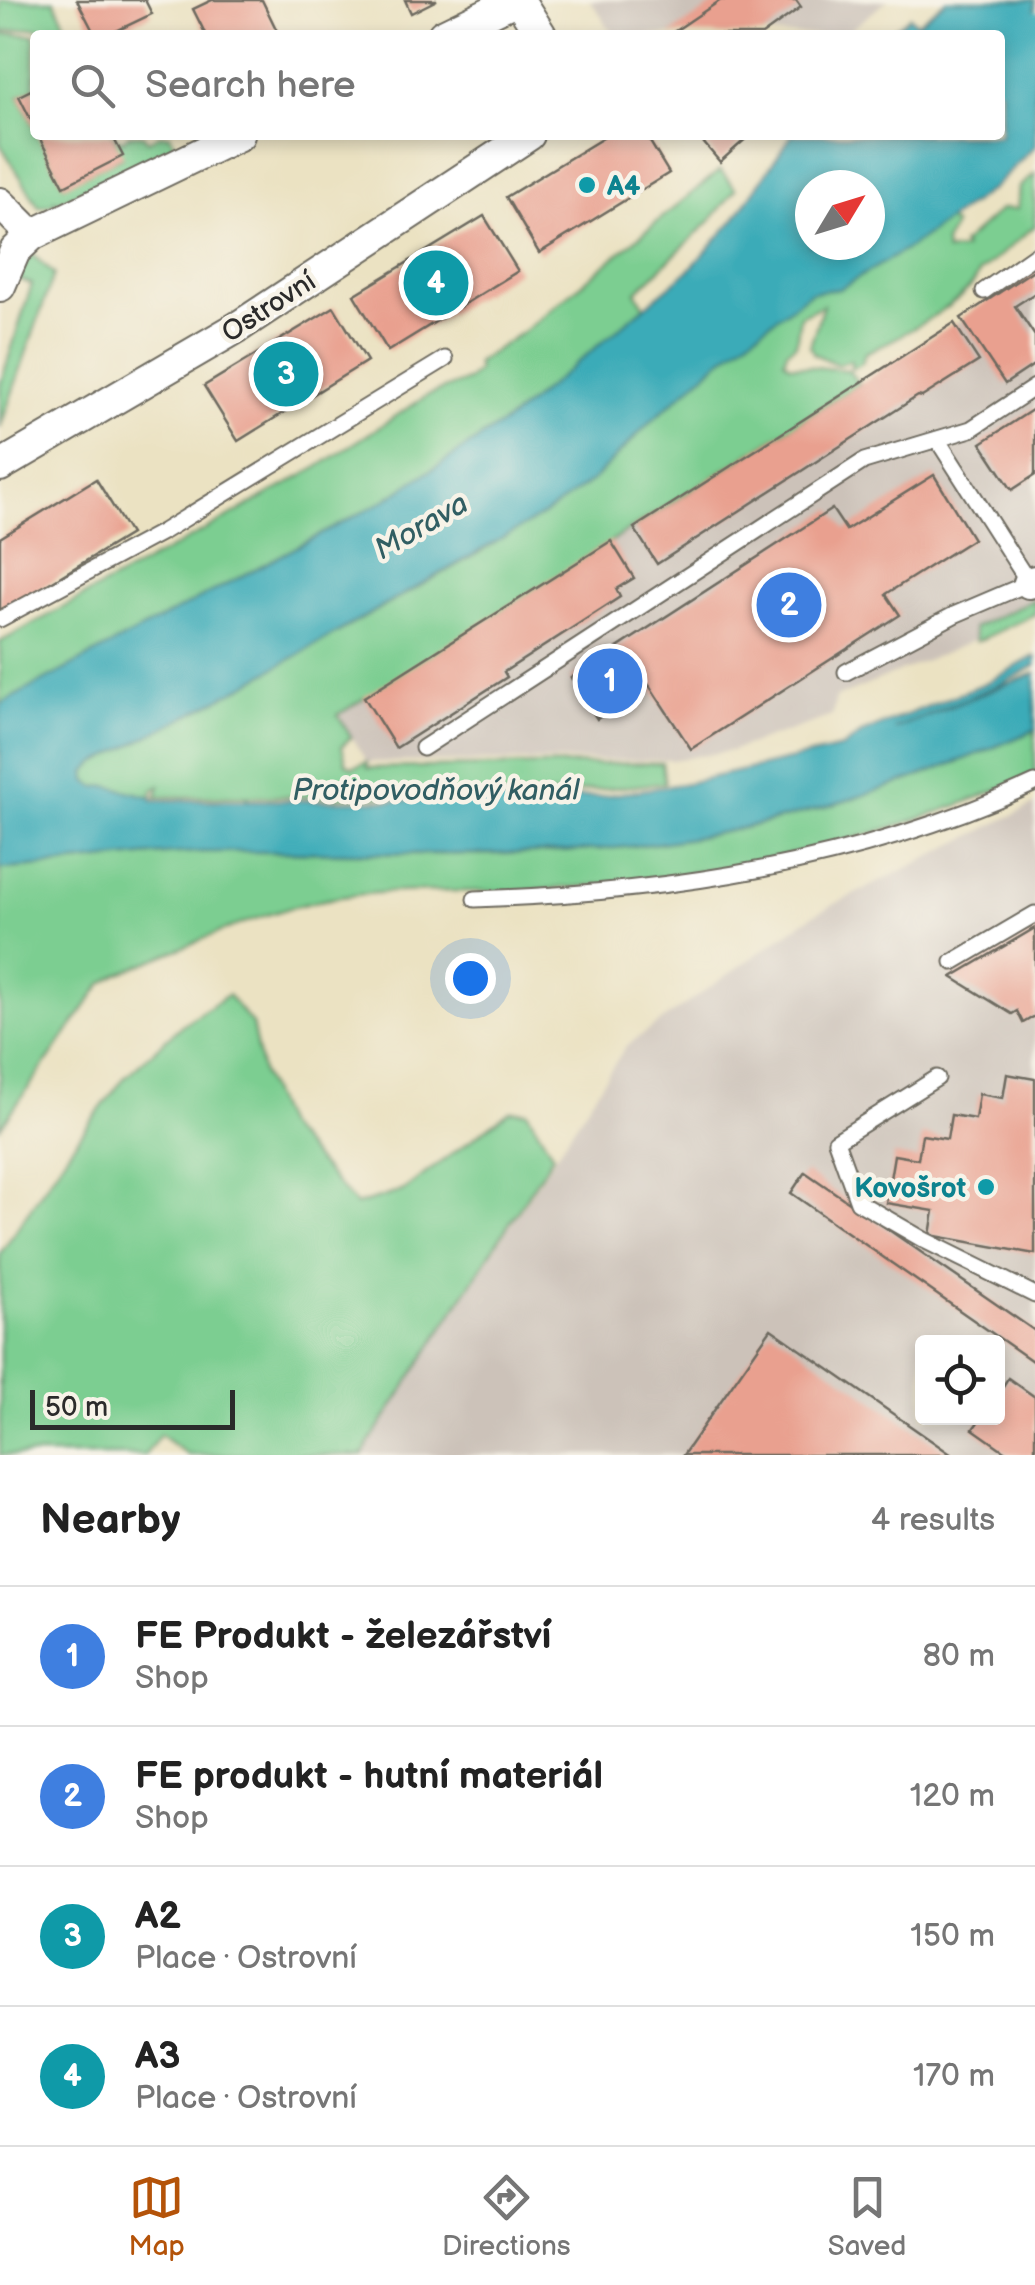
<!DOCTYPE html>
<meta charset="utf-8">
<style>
:root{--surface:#fff;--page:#f2f2f2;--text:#222;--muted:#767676;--line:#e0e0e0;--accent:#b45309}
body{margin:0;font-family:"Balsamiq Sans",sans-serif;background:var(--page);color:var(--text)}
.controls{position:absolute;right:30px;bottom:30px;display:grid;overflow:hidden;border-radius:10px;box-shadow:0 5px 15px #0003}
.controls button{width:90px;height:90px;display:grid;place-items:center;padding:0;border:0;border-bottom:2px solid var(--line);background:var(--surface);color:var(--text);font:50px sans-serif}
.compass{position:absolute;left:795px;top:170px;width:90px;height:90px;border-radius:50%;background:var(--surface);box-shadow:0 5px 15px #0003;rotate:52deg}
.scale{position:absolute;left:30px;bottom:25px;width:205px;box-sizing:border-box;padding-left:10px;border:5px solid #2b2b2b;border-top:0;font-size:28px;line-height:35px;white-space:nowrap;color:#2b2b2b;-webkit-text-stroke:8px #f7f3e8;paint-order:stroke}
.you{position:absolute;left:470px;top:978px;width:35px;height:35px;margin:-25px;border:8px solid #fff;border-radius:50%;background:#1a73e8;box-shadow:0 0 0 15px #1a73e833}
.badge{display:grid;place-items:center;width:65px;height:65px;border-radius:50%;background:var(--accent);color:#fff;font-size:32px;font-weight:700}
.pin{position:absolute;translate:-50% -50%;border:5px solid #fff;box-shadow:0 2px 10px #0006}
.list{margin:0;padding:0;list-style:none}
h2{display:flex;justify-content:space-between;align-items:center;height:130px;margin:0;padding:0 40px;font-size:42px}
h2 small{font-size:32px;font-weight:400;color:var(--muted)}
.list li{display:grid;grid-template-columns:65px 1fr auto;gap:30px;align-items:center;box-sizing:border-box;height:140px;padding:0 40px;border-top:2px solid var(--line)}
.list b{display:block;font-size:38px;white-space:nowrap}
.list p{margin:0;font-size:32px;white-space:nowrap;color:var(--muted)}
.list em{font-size:32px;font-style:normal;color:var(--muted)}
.icon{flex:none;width:55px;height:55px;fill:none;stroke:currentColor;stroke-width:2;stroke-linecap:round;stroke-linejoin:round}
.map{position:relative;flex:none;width:1035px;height:1455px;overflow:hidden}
.search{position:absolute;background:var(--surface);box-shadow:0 5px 15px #0003;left:30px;right:30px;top:30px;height:110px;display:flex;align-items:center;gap:25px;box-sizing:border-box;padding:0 35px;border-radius:10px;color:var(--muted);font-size:38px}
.sheet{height:690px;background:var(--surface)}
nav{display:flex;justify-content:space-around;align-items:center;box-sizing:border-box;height:140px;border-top:2px solid var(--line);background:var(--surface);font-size:28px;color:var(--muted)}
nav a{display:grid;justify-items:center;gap:5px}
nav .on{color:var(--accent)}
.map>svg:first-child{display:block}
.industrial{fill:#ccc2b9;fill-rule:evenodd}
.green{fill:#7bce91;stroke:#537c5e;stroke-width:2.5}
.water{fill:#3babb8;stroke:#336b72;stroke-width:2.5;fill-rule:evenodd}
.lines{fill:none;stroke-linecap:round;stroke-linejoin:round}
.river{stroke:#3babb8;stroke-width:50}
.building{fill:#e9a08f}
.service-casing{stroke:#6e6b60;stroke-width:19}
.minor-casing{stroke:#6e6b60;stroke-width:34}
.service{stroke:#fff;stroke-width:15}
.minor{stroke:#fff;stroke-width:30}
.culture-dot{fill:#0f9aa8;stroke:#f7f3e8;stroke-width:4}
.labels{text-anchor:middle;stroke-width:9;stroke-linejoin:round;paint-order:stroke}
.culture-label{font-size:28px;font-weight:bold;fill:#0d838f;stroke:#f7f3e8;text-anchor:start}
.street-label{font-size:28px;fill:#2b2b2b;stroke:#f7f3e8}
.water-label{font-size:30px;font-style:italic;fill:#315e63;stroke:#f7f3e8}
</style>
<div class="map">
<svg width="1035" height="1455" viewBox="0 0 1035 1455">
<rect width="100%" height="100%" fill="#f7f3e8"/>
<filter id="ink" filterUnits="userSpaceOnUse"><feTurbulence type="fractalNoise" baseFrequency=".01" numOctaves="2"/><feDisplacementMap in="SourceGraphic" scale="20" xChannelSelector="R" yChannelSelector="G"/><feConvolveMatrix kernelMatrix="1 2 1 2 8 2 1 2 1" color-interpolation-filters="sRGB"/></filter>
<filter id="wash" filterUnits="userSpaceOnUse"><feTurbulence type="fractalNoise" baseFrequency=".0048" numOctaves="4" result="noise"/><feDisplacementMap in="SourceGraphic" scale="40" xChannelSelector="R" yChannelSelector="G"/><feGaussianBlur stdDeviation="2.25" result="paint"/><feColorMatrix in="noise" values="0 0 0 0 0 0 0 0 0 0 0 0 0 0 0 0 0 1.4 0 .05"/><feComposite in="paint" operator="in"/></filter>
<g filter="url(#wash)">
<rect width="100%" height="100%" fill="#ebe2c2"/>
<!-- industrial -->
<path class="industrial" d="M590,0H888L844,35H614Z
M1035,274V615L836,698L832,716L731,751L672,760L367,762L338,715Z
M1035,804V1455H362L626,1046L813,915ZM922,1342H998V1418H922Z"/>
<!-- green -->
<path class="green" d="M0,0H54L71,35L34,28L0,32Z
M15,34L35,35V88L19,96L35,128V135H38L64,185L122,157L112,135L122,141L128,135H143L148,141L160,135H170L175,145L58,202L54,200V204L39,207L0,144V35Z
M720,170L736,189L709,222L636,292L646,308L511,418L382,502L0,704V642L218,523L318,467L428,395L468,380L478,370L476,363L527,329Z
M1035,174V226L979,273C970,301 892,341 865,353L862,363L851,369V360L838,365L814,354L810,346L823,305L800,316L796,344L787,351L784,360L790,365L848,370L859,384L338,715L351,737L342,746L346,763L352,767L367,762L368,768L662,763L665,783L534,796L156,797L160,786L153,790L152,797L108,786L95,787L87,781L86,772L95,764L238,689L482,551L593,480L649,423L724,357L811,292L839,289L948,219L954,226L945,243L946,252L964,249L962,244L1001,209H1017L1019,187Z
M32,254L54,274L0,428V385L32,284L14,278Z
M1035,599V614L976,642L973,628Z
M1035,730V774C880,843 719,877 551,889C475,895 399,885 324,900C251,914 186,948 118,974L102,984L0,1128V869C68,866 136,853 204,852C355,850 508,863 659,843C790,825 914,782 1035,730Z
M228,995L252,1024L262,1073L285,1126L356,1205L402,1191L510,1111H527L553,1155L362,1455H188L160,1435L145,1455H0V1254L72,1146L124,1078L183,1024Z"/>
<!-- water -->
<path class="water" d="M946,0H1035V31L1000,58V35H887L910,16L917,24Z
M1035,44V146L993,188L910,247L839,289L811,292L724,357L649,423L593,480L545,514L238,689L95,764L86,772L87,781L95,787L108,786L152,797L153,800L480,801L602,796L682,784L842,748L864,732L988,682L1035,656V666L1001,684L894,729L1035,673V730C914,782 790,825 659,843C508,863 355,849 204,852C136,853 68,866 0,869V704L382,502L511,418L690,269L735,219L792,135H1000V72ZM870,185V245H810V185Z"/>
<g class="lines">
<!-- river -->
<path class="river" d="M1000,64L1035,36"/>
</g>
<g id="blocks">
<!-- building -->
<path class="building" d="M77,0H145L152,14L108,35H95Z
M212,0H262L279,35H206L193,9Z
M405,0H437L411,13Z
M721,0H796L801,7L762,35H669Z
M35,88V128L19,96Z
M38,135H112L123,156L64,186Z
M608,135H646L669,173L539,253L506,197Z
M697,135H750L720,162Z
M484,216L518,271L388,351L354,295Z
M1035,269V293L1015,306L1035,336V364L1005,384L961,318Z
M334,307L367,361L238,441L204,386Z
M954,323L979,361L922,397L918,396L657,564L634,528Z
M1035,408V475L1012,490L981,443Z
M934,475L973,539L886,594L900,615L691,749L649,685L597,719L571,678L832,509L846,530Z
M96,479L130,534L0,613V538Z
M611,541L634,578L616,589L620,597L504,672L507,677L396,748L364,697Z
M1035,928V1016L1023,1023L1017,1011L1012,1014L952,977Z
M1007,1074L1035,1079V1254L930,1235L934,1211L886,1203L894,1155L918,1159L922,1135L947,1139L951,1115L975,1119L979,1094L1003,1098Z
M805,1172L1035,1331V1363L791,1193Z
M771,1329L952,1455H683Z
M1008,1378L1035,1397V1455H1010L973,1429L981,1418H998V1394Z"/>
</g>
</g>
<g filter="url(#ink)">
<use href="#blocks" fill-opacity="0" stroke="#6e6b60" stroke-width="2.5"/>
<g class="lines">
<defs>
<path id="service" d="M984,291L1035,255
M0,619L164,531L445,359
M846,672L954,615L1029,583L937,439
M423,748L864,461L971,429L1035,387
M475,899C667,893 859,864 1035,783
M953,962L1035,914
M937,1078L836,1141L858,1202L924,1240L1035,1295"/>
<path id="minor" d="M519,0L541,35
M443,35L515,0
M0,203L32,235
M0,286L15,251L32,235L239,135
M0,466L238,327L529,135
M1029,583L1035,581"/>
</defs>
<!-- service casing -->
<use href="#service" class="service-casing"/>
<!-- minor casing -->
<use href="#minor" class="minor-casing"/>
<!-- service -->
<use href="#service" class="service"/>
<!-- minor -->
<use href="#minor" class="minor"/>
</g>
</g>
<!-- markers -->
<g class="culture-dot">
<circle cx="587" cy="185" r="10"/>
<circle cx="986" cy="1187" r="10"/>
</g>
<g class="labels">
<!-- culture labels -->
<g class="culture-label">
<text x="607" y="195">A4</text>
<text x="966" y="1197" text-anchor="end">Kovošrot</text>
</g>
<!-- street labels -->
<g class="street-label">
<text transform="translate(268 306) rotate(-33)" y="10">Ostrovní</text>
</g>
<!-- water labels -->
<g class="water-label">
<text transform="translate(421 526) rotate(-30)" y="10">Morava</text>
<text x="436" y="800">Protipovodňový kanál</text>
</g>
</g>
</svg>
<div class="controls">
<button><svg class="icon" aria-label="locate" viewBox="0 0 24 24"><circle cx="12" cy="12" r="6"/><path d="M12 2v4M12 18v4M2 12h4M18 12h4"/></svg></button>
</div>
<svg class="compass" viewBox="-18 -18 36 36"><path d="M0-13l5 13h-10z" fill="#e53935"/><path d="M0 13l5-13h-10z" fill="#767676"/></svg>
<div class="scale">50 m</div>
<div class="you"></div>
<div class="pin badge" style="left:610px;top:681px;background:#3f7fe0">1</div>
<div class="pin badge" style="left:789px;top:605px;background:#3f7fe0">2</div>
<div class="pin badge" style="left:286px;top:374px;background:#0f9aa8">3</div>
<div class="pin badge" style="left:436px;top:283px;background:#0f9aa8">4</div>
<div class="search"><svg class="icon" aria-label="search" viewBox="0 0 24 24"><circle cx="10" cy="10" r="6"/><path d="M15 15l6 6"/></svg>Search here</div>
</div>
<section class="sheet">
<h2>Nearby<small>4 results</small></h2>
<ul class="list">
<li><span class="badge" style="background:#3f7fe0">1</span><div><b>FE Produkt - železářství</b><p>Shop</p></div><em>80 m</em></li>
<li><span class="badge" style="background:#3f7fe0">2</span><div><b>FE produkt - hutní materiál</b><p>Shop</p></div><em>120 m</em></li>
<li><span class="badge" style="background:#0f9aa8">3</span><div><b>A2</b><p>Place · Ostrovní</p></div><em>150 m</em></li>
<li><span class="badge" style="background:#0f9aa8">4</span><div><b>A3</b><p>Place · Ostrovní</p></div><em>170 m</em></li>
</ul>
</section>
<nav>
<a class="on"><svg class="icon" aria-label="map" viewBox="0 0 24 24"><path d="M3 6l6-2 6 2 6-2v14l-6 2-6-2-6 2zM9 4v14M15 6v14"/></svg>Map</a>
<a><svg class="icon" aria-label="directions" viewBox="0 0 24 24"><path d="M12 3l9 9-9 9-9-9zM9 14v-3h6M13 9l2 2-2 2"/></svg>Directions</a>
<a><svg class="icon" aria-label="saved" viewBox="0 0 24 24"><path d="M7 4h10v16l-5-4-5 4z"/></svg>Saved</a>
</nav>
